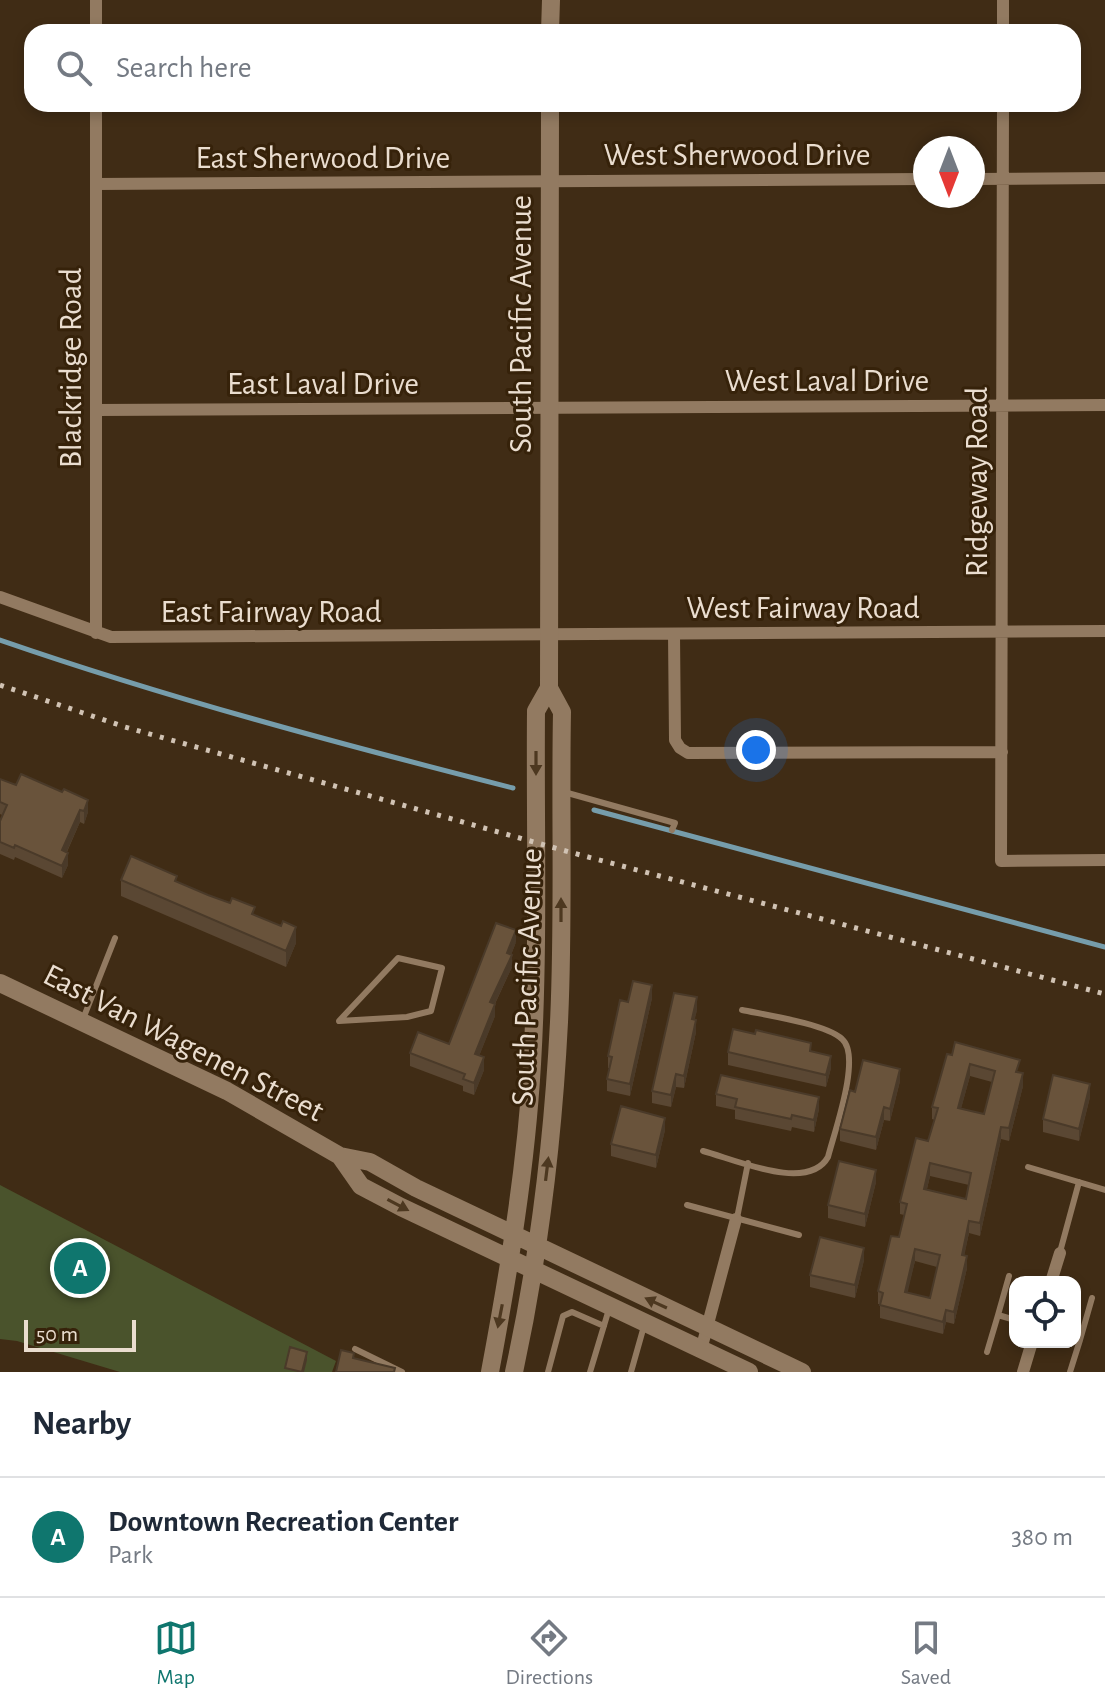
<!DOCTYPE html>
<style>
:root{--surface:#fff;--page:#f2f2f3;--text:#1f2937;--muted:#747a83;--line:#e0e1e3;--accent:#0f766e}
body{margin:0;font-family:"Alegreya Sans",sans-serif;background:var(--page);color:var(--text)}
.controls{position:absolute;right:24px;bottom:24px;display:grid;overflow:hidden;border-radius:16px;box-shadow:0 4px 12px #0003}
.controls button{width:72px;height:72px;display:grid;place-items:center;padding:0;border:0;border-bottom:2px solid var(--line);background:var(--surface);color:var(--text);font:40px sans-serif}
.compass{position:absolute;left:913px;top:136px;width:72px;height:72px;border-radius:50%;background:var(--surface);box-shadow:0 4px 12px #0003;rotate:180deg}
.scale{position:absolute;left:24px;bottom:20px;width:112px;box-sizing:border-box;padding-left:8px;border:4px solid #eaddcf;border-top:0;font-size:22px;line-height:28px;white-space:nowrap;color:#eaddcf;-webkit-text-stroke:6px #36220a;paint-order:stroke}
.you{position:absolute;left:756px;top:750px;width:28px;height:28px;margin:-20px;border:6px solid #fff;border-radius:50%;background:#1a73e8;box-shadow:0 0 0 12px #1a73e833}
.badge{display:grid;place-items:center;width:52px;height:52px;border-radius:50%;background:var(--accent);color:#fff;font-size:26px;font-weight:700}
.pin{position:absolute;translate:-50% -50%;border:4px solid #fff;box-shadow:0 2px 8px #0006}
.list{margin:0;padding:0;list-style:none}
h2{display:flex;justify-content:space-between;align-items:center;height:104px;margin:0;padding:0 32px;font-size:34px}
h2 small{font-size:26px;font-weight:400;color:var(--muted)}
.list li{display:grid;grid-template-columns:52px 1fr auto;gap:24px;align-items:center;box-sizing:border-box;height:120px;padding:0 32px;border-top:2px solid var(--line)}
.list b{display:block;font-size:30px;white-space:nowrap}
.list p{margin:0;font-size:26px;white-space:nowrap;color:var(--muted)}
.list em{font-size:26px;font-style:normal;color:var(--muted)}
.icon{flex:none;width:44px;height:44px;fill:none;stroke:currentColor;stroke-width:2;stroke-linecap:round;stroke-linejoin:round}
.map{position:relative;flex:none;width:1105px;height:1372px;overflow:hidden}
.search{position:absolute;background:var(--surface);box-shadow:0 4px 12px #0003;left:24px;right:24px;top:24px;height:88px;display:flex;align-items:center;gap:20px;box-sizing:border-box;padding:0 28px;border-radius:24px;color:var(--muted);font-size:30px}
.sheet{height:224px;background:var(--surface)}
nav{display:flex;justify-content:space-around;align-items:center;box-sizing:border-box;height:112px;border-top:2px solid var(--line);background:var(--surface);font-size:22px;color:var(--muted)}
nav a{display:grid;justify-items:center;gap:4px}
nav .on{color:var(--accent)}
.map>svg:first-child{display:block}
.green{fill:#4a532c}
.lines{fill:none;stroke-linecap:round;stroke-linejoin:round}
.stream{stroke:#769dab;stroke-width:5}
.lane{stroke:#927a61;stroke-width:6}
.street{stroke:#927a61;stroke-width:12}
.secondary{stroke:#927a61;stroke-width:18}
.rail{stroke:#d1c3b4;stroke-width:5;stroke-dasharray:4 8;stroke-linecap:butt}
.wall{fill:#5a4733;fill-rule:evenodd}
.shaded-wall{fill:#4a3a29}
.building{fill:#69533b;stroke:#4a3a29;stroke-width:2;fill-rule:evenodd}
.oneway{fill:#4d3820}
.labels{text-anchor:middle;stroke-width:6;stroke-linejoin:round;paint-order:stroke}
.street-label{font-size:32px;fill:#eaddcf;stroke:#36220a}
</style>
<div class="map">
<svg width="1105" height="1372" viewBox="0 0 1105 1372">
<rect width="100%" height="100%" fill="#402c15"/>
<!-- green -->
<path class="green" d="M0,1185L336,1361L332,1372H120L17,1341L0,1339Z"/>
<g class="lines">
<!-- stream -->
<path class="stream" d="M0,640C168,698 340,744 513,788
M594,810L1105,947"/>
<!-- lane -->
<path class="lane" d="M564,792L675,823L672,830
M398,958L442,968L431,1011L407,1017L339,1021Z
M83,1019L115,938
M703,1151C734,1159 808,1193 828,1157C834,1133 862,1056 842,1039C826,1024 766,1015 742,1010
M1028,1167L1105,1190
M687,1205L799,1235
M737,1218L748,1163
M1060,1252L1079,1182
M998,1315L1009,1276
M1080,1340L1092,1298
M355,1349L402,1372
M987,1352L998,1315L1015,1320
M548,1372L563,1316L572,1312L604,1326
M590,1372L609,1309
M631,1372L644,1326
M1070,1372L1080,1340L1075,1338"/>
<!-- street -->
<path class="street" d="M96,32V0
M1003,32V0
M1003,104L1001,861L1105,860
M973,179L1105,178
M96,184L925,179
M96,410L1105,405
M0,597L111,637L1105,631
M96,633V104
M674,634L675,740L680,748L688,753L1002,752
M1051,1282L1060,1253
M701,1350L736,1219
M1023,1372L1032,1342"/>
<!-- secondary -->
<path class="secondary" d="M550,32L551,0
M0,983L227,1091L340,1156L370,1162L416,1188L802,1372
M340,1156L361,1186L401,1207L749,1372
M490,1372C509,1270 526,1168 532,1064C539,947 535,828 536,711L549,688L550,104
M514,1372C539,1257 553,1140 559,1022C564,919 560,815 562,712L549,688"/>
<!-- rail -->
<path class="rail" d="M0,685L125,727L573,853L1105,994"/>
</g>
<!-- wall -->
<path class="wall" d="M0,779L88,812L84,824L80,822L67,852L68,865L62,878L15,857L14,860L0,854V821L2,815L0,814Z
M121,880L177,882L255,915L296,943L286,967L121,896Z
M516,942L511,955L512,967L495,1004V1016L479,1056L484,1070L474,1095L463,1091V1086L410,1066V1053L449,1044Z
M652,998L630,1096L607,1091V1079L610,1068H608V1056L628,1002Z
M697,1010L694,1020L696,1032L684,1088L676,1087L671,1107L652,1103V1091Z
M811,1051L831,1068L826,1087L728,1065V1052Z
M947,1054L1020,1072L1023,1086L1009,1141L1001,1139L980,1236L969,1233L964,1255L967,1268L954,1324L946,1322L943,1334L880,1318V1304H878V1291L899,1237L904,1215L900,1214V1202L928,1141L935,1120L932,1119V1107ZM970,1076L992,1082L984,1114L961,1108ZM930,1176L969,1185L966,1199L927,1189ZM915,1261L937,1267L930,1298L907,1292Z
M900,1081L890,1121L884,1120L876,1150L840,1141V1129L855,1092Z
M716,1094L819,1109L814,1132L792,1127L791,1131L735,1119V1110L716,1106Z
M1090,1097L1079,1141L1043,1132V1119Z
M665,1130L656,1168L611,1156V1144Z
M876,1182L865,1227L828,1218V1205Z
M864,1260L855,1298L810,1287V1275Z"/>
<!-- shaded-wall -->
<path class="shaded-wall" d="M88,800V812L84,824V811Z
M80,810V822L62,862V850Z
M68,853V865L62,878V866Z
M296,927V943L286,967V951Z
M516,930V942L507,965V953Z
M512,955V967L490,1014V1002Z
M652,985V998L630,1096V1084Z
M697,997V1010L692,1032V1019Z
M495,1004V1016L475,1066V1054Z
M696,1020V1032L684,1088V1076Z
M831,1056V1068L826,1087V1075Z
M484,1057V1070L474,1095V1083Z
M970,1064V1076L958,1120V1108Z
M900,1069V1081L890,1121V1109Z
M1023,1073V1086L1009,1141V1128Z
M676,1074V1087L671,1107V1095Z
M1090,1084V1097L1079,1141V1129Z
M819,1097V1109L814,1132V1120Z
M884,1107V1120L876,1150V1137Z
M665,1118V1130L656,1168V1155Z
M1001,1127V1139L980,1236V1223Z
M930,1163V1176L924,1201V1189Z
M876,1170V1182L865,1227V1214Z
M969,1221V1233L962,1267V1255Z
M864,1248V1260L855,1298V1285Z
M915,1249V1261L905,1304V1292Z
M967,1256V1268L954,1324V1312Z
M946,1310V1322L943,1334V1322Z
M307,1352V1360L304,1372H302Z"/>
<!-- building -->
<path class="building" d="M21,774L62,792L64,789L88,800L84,811L80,810L62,850L68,853L62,866L15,845L14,848L0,842V821L7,805L0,802V779L16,785Z
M131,856L177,876L175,881L208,895L230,903L232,898L255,907L252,914L281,926L283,921L296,927L286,951L121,880Z
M496,923L516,930L507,953L512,955L490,1002L495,1004L475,1054L484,1057L474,1083L463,1079L465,1074L410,1053L418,1032L449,1044Z
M633,981L652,985L630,1084L607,1079L612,1057L608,1056L620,1000L628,1002Z
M674,993L697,997L692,1019L696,1020L684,1076L676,1074L671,1095L652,1091Z
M733,1029L755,1034L756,1030L811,1043L810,1051L831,1056L826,1075L728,1052Z
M955,1042L1020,1060L1016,1072L1023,1073L1009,1128L1001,1127L980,1223L969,1221L962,1255L967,1256L954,1312L946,1310L943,1322L880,1305L883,1293L878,1291L891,1236L899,1237L907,1204L900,1202L916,1138L928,1141L938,1108L932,1107L947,1054L952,1055ZM970,1064L995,1071L984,1114L958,1108ZM930,1163L971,1173L966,1199L924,1189ZM915,1249L940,1255L930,1298L905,1292Z
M863,1060L900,1069L890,1109L884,1107L876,1137L840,1129L850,1090L855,1092Z
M721,1075L819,1097L814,1120L792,1115L791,1119L735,1107L737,1099L716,1094Z
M1053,1075L1090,1084L1079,1129L1043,1119Z
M621,1106L665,1118L656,1155L611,1144Z
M839,1161L876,1170L865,1214L828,1205Z
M820,1237L864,1248L855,1285L810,1275Z
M290,1347L307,1352L302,1372L285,1368Z
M341,1350L354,1353L353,1358L395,1368L394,1372H336Z"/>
<!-- one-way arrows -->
<defs><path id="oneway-solid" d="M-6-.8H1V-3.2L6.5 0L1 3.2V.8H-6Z" transform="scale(2)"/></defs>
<g class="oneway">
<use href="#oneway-solid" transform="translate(536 763) rotate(90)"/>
<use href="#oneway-solid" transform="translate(561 910) rotate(-90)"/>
<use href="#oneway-solid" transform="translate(547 1169) rotate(-83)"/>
<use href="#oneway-solid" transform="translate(398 1205) rotate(28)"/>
<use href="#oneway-solid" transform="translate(656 1303) rotate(-155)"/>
<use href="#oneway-solid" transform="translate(500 1316) rotate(101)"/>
</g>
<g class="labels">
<!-- street labels -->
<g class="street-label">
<text x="737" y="165">West Sherwood Drive</text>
<text x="323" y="168">East Sherwood Drive</text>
<text transform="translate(520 324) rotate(-90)" y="11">South Pacific Avenue</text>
<text transform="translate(70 368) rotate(-90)" y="11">Blackridge Road</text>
<text x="827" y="391">West Laval Drive</text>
<text x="323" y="394">East Laval Drive</text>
<text transform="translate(976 482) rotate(-90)" y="11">Ridgeway Road</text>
<text x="803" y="618">West Fairway Road</text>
<text x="271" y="622">East Fairway Road</text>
<text transform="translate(526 977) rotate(-88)" y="11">South Pacific Avenue</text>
<text transform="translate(184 1042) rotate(27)" y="11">East Van Wagenen Street</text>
</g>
</g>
</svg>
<div class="controls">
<button><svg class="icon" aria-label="locate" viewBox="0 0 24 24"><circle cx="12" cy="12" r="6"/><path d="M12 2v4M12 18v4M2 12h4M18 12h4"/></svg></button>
</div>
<svg class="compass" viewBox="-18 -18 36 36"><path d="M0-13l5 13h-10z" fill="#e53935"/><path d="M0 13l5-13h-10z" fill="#747a83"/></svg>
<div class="scale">50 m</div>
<div class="you"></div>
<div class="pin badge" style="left:80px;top:1268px">A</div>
<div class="search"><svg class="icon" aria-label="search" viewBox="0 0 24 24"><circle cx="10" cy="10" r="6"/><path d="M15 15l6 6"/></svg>Search here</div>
</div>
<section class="sheet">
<h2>Nearby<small></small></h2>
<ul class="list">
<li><span class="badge">A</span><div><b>Downtown Recreation Center</b><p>Park</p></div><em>380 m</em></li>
</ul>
</section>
<nav>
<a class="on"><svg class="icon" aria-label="map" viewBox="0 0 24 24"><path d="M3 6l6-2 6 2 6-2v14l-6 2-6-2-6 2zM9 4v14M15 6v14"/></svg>Map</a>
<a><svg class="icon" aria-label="directions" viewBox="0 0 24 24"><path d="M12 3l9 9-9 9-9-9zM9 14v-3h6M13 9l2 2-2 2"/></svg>Directions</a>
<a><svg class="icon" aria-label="saved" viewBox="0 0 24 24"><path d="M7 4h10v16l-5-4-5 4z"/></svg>Saved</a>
</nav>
